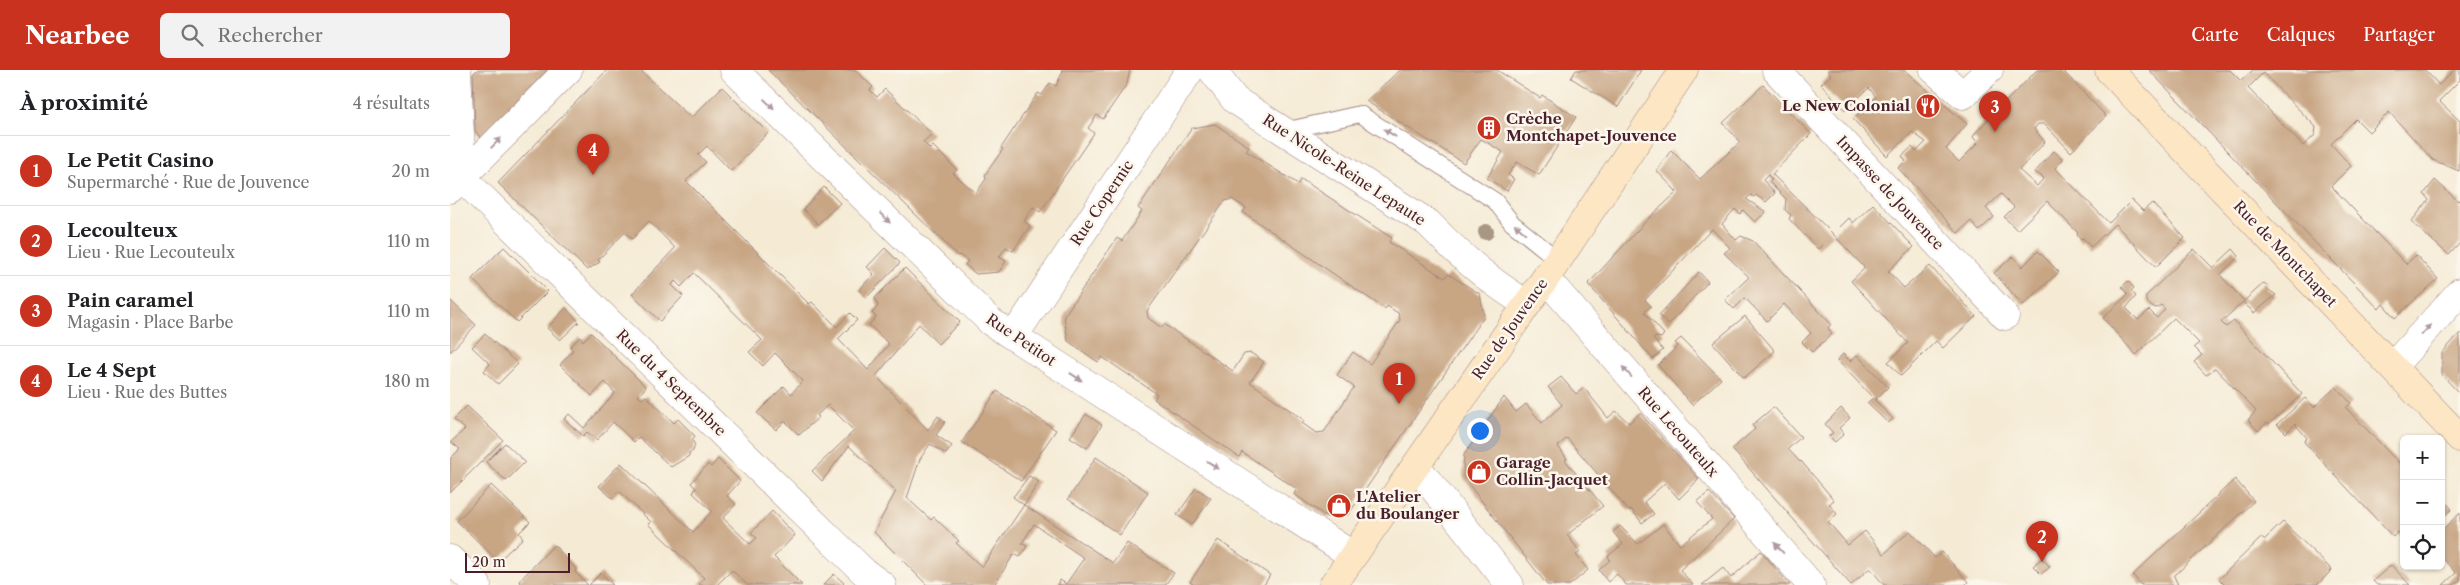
<!DOCTYPE html>
<html lang="fr">
<meta charset="utf-8">
<style>
:root{--surface:#fff;--page:#f2f2f2;--text:#202124;--muted:#757577;--line:#e0e0e0;--accent:#c8321e}
body{margin:0;font-family:"Libre Caslon Text",serif;background:var(--page);color:var(--text)}
.controls{position:absolute;right:15px;bottom:15px;display:grid;overflow:hidden;border-radius:8px;box-shadow:0 1px 4px #0004}
.controls button{width:45px;height:45px;display:grid;place-items:center;padding:0;border:0;border-bottom:1px solid var(--line);background:var(--surface);color:var(--text);font:25px sans-serif}
.scale{position:absolute;left:15px;bottom:12px;width:105px;box-sizing:border-box;padding-left:5px;border:2px solid #4a1f2b;border-top:0;font-size:14px;line-height:18px;white-space:nowrap;color:#4a1f2b;-webkit-text-stroke:4px #fbf7ec;paint-order:stroke}
.you{position:absolute;left:1029px;top:360px;width:18px;height:18px;margin:-12px;border:4px solid #fff;border-radius:50%;background:#1a73e8;box-shadow:0 0 0 8px #1a73e833}
.badge{display:grid;place-items:center;width:32px;height:32px;border-radius:50%;background:var(--accent);color:#fff;font-size:16px;font-weight:700}
.pin{position:absolute;translate:-50% -41px;filter:drop-shadow(0 1px 2px #0008)}
.pin::after{content:'';position:absolute;top:26px;width:18px;height:15px;background:inherit;clip-path:polygon(0 0,100% 0,50% 100%)}
.list{margin:0;padding:0;list-style:none}
h2{display:flex;justify-content:space-between;align-items:center;height:65px;margin:0;padding:0 20px;font-size:21px}
h2 small{font-size:16px;font-weight:400;color:var(--muted)}
.list li{display:grid;grid-template-columns:32px 1fr auto;gap:15px;align-items:center;box-sizing:border-box;height:70px;padding:0 20px;border-top:1px solid var(--line)}
.list b{display:block;font-size:19px;white-space:nowrap}
.list p{margin:0;font-size:16px;white-space:nowrap;color:var(--muted)}
.list em{font-size:16px;font-style:normal;color:var(--muted)}
.icon{flex:none;width:28px;height:28px;fill:none;stroke:currentColor;stroke-width:2;stroke-linecap:round;stroke-linejoin:round}
.map{position:relative;flex:none;width:2010px;height:515px;overflow:hidden}
header{display:flex;align-items:center;gap:30px;box-sizing:border-box;height:70px;padding:0 25px;background:var(--accent);color:#fff}
header strong{font-size:24px}
nav{display:flex;gap:28px;margin-inline-start:auto;font-size:18px}
.search{width:350px;height:45px;background:var(--page);display:flex;align-items:center;gap:12px;box-sizing:border-box;padding:0 18px;border-radius:8px;color:var(--muted);font-size:19px}
main{display:flex}
aside{flex:1;background:var(--surface)}
.map>svg:first-child{display:block}
.building{fill:#c8a684;fill-rule:evenodd}
.lines{fill:none;stroke-linecap:round;stroke-linejoin:round}
.lane-casing{stroke:#a08580;stroke-width:18}
.street-casing{stroke:#a08580;stroke-width:29}
.secondary-casing{stroke:#a08580;stroke-width:29}
.lane{stroke:#fff;stroke-width:16}
.street{stroke:#fff;stroke-width:28}
.secondary{stroke:#fce6c4;stroke-width:28}
.tree{fill:#a79783}
.oneway{fill:#ae9aa0}
.labels{text-anchor:middle;stroke-width:5;stroke-linejoin:round;paint-order:stroke}
.poi-label{font-size:15px;font-weight:bold;fill:#4a1f2b;stroke:#fbf7ec;text-anchor:start}
.street-label{font-size:15px;fill:#4a1f2b;stroke:#fbf7ec}
</style>
<header>
<strong>Nearbee</strong>
<div class="search"><svg class="icon" aria-label="search" viewBox="0 0 24 24"><circle cx="10" cy="10" r="6"/><path d="M15 15l6 6"/></svg>Rechercher</div>
<nav><a>Carte</a><a>Calques</a><a>Partager</a></nav>
</header>
<main>
<aside>
<h2>À proximité<small>4 résultats</small></h2>
<ul class="list">
<li><span class="badge">1</span><div><b>Le Petit Casino</b><p>Supermarché · Rue de Jouvence</p></div><em>20 m</em></li>
<li><span class="badge">2</span><div><b>Lecoulteux</b><p>Lieu · Rue Lecouteulx</p></div><em>110 m</em></li>
<li><span class="badge">3</span><div><b>Pain caramel</b><p>Magasin · Place Barbe</p></div><em>110 m</em></li>
<li><span class="badge">4</span><div><b>Le 4 Sept</b><p>Lieu · Rue des Buttes</p></div><em>180 m</em></li>
</ul>
</aside>
<div class="map">
<svg width="2010" height="515" viewBox="0 0 2010 515">
<rect width="100%" height="100%" fill="#fbf7ec"/>
<filter id="ink" filterUnits="userSpaceOnUse"><feTurbulence type="fractalNoise" baseFrequency=".02" numOctaves="2"/><feDisplacementMap in="SourceGraphic" scale="10" xChannelSelector="R" yChannelSelector="G"/><feConvolveMatrix kernelMatrix="1 2 1 2 8 2 1 2 1" color-interpolation-filters="sRGB"/></filter>
<filter id="wash" filterUnits="userSpaceOnUse"><feTurbulence type="fractalNoise" baseFrequency=".0096" numOctaves="4" result="noise"/><feDisplacementMap in="SourceGraphic" scale="20" xChannelSelector="R" yChannelSelector="G"/><feGaussianBlur stdDeviation="1.12" result="paint"/><feColorMatrix in="noise" values="0 0 0 0 0 0 0 0 0 0 0 0 0 0 0 0 0 1.4 0 .05"/><feComposite in="paint" operator="in"/></filter>
<g filter="url(#wash)">
<rect width="100%" height="100%" fill="#f5ebd5"/>
<g id="blocks">
<!-- building -->
<path class="building" d="M27,0H97L31,68L25,61L23,4Z
M157,0H190L241,48L272,17L318,63L281,101L257,76L248,85L256,92L236,111L359,234L362,232L387,257L400,243L407,250L388,269L418,300L439,274L419,255L426,247L422,243L428,236L425,228L455,198L510,252L488,274L469,254L426,306L478,360L488,346L495,352L486,365L502,376L496,384L480,374L470,389L457,428L481,450L484,447L509,471L506,473L532,497L574,435L563,427L579,406L589,412L574,435L663,493L677,473L724,503L715,515H607L610,510L616,514L634,488L584,454L572,473L577,476L570,487L564,484L544,515H477L424,462L446,421L399,376L372,411L362,401L404,361L378,335L367,345L369,347L349,365L335,351L326,360L307,343L334,316L341,324L353,311L325,283L313,296L299,282L312,270L244,203L231,217L225,211L222,215L233,226L210,251L182,224L225,178L199,151L182,169L175,162L148,190L150,192L137,200L48,113Z
M318,0H405L423,17L420,20L427,27L435,19L482,64L473,72L480,79L483,76L507,100L503,103L526,123L536,109L535,105L553,79L551,78L588,23L592,25L600,13L606,16L613,1L611,0H680L677,14L653,49L647,45L638,58L644,63L590,142L583,137L574,151L580,156L563,181L556,177L549,187L556,191L549,202L526,204L515,195L518,191L509,185L508,186Z
M950,0H1047L1090,28L1092,25L1126,47L1089,105L1067,92L1058,105L1064,109L1057,121L1037,108L1053,82L1031,69L1014,93L916,31Z
M1126,0H1191L1168,37L1121,8Z
M1377,0H1454L1517,54L1496,79L1509,92L1528,73L1523,67L1526,62L1587,0H1612L1656,46L1621,82L1594,54H1588L1584,59L1595,72L1569,100L1587,116L1594,108L1585,102L1604,81L1613,89L1605,98L1659,153L1682,130L1693,141L1702,133L1735,168L1706,197L1665,154L1641,177L1633,168L1631,170L1627,165L1628,163L1597,131L1567,160L1554,147L1564,137L1551,124L1536,138L1544,147L1529,161L1521,151L1508,163L1448,98L1456,91L1452,86L1462,77L1466,82L1476,72L1462,62L1437,86L1403,49L1426,27L1419,18L1395,40L1371,14L1381,5Z
M1699,0H1780L1791,11L1803,0H1975L1989,15L2004,0H2010V10L1989,31L2010,51L2009,101L1983,90L1939,42L1919,62L1906,49L1881,74L1901,96L1881,116L1956,194L1966,185L1988,209L1945,248L1933,234L1929,239ZM1813,3L1866,57L1865,65L1853,76L1798,18Z
M1313,15L1361,64L1322,104L1383,164L1399,148L1403,153L1423,134L1464,177L1438,201L1454,218L1480,196L1526,246L1493,278L1486,271L1451,306L1438,292L1458,273L1401,211L1415,198L1383,164L1368,179L1339,149L1341,145L1335,140L1336,129L1319,112L1322,110L1318,105L1313,110L1325,123L1316,132L1306,125L1304,127L1301,125L1296,129L1316,142L1305,152L1293,140L1290,144L1285,139L1272,154L1286,170L1291,166L1303,171L1381,254L1378,258L1382,264L1362,282L1352,272L1361,263L1334,234L1317,251L1295,228L1284,239L1275,230L1299,207L1274,183L1280,178L1262,159L1195,230L1201,236L1194,242L1214,264L1211,268L1206,267L1203,269L1213,280L1203,289L1138,214L1198,149L1227,122L1207,101L1221,80L1250,109L1290,72L1273,53Z
M765,54L799,77L796,81L848,114L851,109L942,168L939,172L995,208L998,204L1030,224L1034,246L898,445L877,447L844,424L847,419L792,382L789,387L704,329L707,324L652,287L648,292L618,271L614,246L667,168L672,171L692,141L688,138L742,58ZM782,129L796,138L793,142L935,239L937,236L948,243L950,250L920,294L903,282L887,305L904,317L874,362L866,363L852,353L854,350L800,312L814,292L801,283L794,284L783,301L714,254L712,258L698,248L697,241L775,131Z
M1985,110L2008,131L2010,129V173L1999,185L1961,152L1979,130L1974,124Z
M374,117L390,133L368,154L353,139Z
M54,177L98,221L67,252L22,209Z
M435,178L450,193L416,228L409,220L424,204L417,197Z
M1744,179L1763,198L1783,179L1789,186L1770,205L1794,231L1814,213L1818,216L1816,218L1826,225L1804,243L1793,232L1771,252L1776,257L1784,251L1852,324L1819,354L1817,353L1808,361L1798,350L1806,341L1765,298L1756,305L1744,292L1752,285L1744,277L1749,273L1724,248L1686,285L1653,248L1678,224L1672,217L1678,211L1684,218L1681,221L1686,226L1676,238L1688,250L1699,240L1707,248L1715,239L1711,235L1707,238L1702,237L1696,231V226Z
M1588,181L1609,202L1573,235L1544,203L1563,186L1572,197Z
M1249,202L1258,212L1218,255L1209,245Z
M0,230L26,255L0,282Z
M116,238L129,252L110,270L97,258Z
M1295,246L1325,281L1294,308L1263,273Z
M141,263L196,317L188,326L192,329L196,326L224,353L228,349L245,366L242,370L245,375L243,381L239,383V386L221,397L189,367L184,372L163,352L147,370L137,362L133,366L114,349L119,344L134,358L165,323L155,312L142,326L110,295L123,280L120,277L130,267L133,271Z
M2010,263V324L1992,305V283Z
M35,264L68,294L48,314L34,301L40,294L22,277Z
M1231,268L1271,309L1242,335L1208,295L1228,276L1225,273Z
M1393,284L1400,291L1407,285L1438,317L1425,330L1443,349L1438,353L1417,333L1423,328L1387,290Z
M1111,307L1126,324L1134,318L1158,348L1166,341L1179,353L1190,343L1249,409L1229,429L1215,413L1194,432L1204,444L1192,453L1181,439L1179,441L1117,368L1108,376L1117,389L1115,390L1153,436L1117,465L1130,482L1126,485L1138,500L1120,515H1097L1013,407L1014,385L1054,327L1066,342L1076,334L1092,353L1112,335L1098,317Z
M1886,317L1901,333L1896,338L1954,398V469L1947,462L1943,467L1854,372L1857,368L1845,354L1836,363L1827,354L1855,328L1864,337Z
M547,321L606,360L571,411L512,372Z
M17,336L53,370L0,423V389L10,379L1,372L15,359L4,349Z
M1324,337L1351,367L1338,379L1350,392L1351,391L1384,430L1379,434L1387,444L1378,452L1398,475L1415,461L1434,484L1460,461L1485,488L1492,482L1518,512L1515,515H1434L1420,498L1401,515L1282,379L1305,359L1302,355Z
M1391,338L1400,348L1389,358L1394,364L1385,372L1379,366L1383,363L1375,354Z
M636,344L652,355L637,378L620,367Z
M55,373L75,392L56,411L36,392Z
M646,387L698,422L670,465L618,429Z
M268,389L290,411L277,426L286,434L273,448L300,474L307,468L301,463L322,441L345,465L324,487L352,515H297L282,500L267,515H250L249,514L254,508L198,454L201,452L169,421L162,428L149,416L171,393L243,462L262,441L243,423L246,418L241,413L258,394L261,397Z
M1785,409L1804,431L1724,506L1728,515H1691L1683,505Z
M41,415L80,452L69,463L73,468L48,491L7,451Z
M746,418L761,428L742,455L727,445Z
M1259,422L1284,449L1230,500L1243,515H1176L1167,504L1158,512L1149,500L1160,490L1158,486L1173,474L1163,462L1170,456L1188,474L1213,454L1230,475L1262,449L1247,432Z
M1991,427L2002,439L1991,449Z
M2010,443V510L2004,515H1993L2006,503L1991,487V461Z
M1833,452L1882,500L1867,515H1775L1769,509L1812,467L1814,470Z
M768,470L820,505L814,515H744L740,512Z
M104,475L126,499L125,502L138,515H73L69,511Z
M1311,481L1340,515H1252L1273,498L1281,508Z
M1592,488L1600,497L1591,504L1583,496Z
M1941,495L1960,515H1927L1923,511Z
M151,503L163,515H139Z
M384,504L394,513L393,515H373Z"/>
</g>
</g>
<g filter="url(#ink)">
<use href="#blocks" fill-opacity="0" stroke="#a08580" stroke-width="1"/>
<g class="lines">
<defs>
<path id="lane" d="M834,61L910,44L1045,131L1062,153L1108,190"/>
<path id="street" d="M7,0L12,108
M284,0L541,252L902,485
M762,0L785,30L978,153C1007,183 1041,213 1077,234
M1326,0L1555,246
M1484,0L1513,25L1539,0
M12,108L414,502L432,515
M0,119L118,0
M1092,214L1106,220L1361,515
M564,266L740,0
M1943,296L2010,222
M966,396L1060,515
M0,489L27,515"/>
<path id="secondary" d="M1659,0L2010,368
M883,515L1108,190L1234,0"/>
</defs>
<!-- lane casing -->
<use href="#lane" class="lane-casing"/>
<!-- street casing -->
<use href="#street" class="street-casing"/>
<!-- secondary casing -->
<use href="#secondary" class="secondary-casing"/>
<!-- lane -->
<use href="#lane" class="lane"/>
<!-- street -->
<use href="#street" class="street"/>
<!-- secondary -->
<use href="#secondary" class="secondary"/>
</g>
<!-- trees -->
<circle class="tree" cx="1036" cy="162" r="8"/>
<!-- one-way arrows -->
<defs><path id="oneway-solid" d="M-6-.8H1V-3.2L6.5 0L1 3.2V.8H-6Z" transform="scale(1.25)"/></defs>
<g class="oneway">
<use href="#oneway-solid" transform="translate(319 34) rotate(44)"/>
<use href="#oneway-solid" transform="translate(940 63) rotate(-147)"/>
<use href="#oneway-solid" transform="translate(46 73) rotate(-45)"/>
<use href="#oneway-solid" transform="translate(435 148) rotate(44)"/>
<use href="#oneway-solid" transform="translate(1070 159) rotate(-141)"/>
<use href="#oneway-solid" transform="translate(1976 260) rotate(-48)"/>
<use href="#oneway-solid" transform="translate(1177 302) rotate(-131)"/>
<use href="#oneway-solid" transform="translate(626 307) rotate(33)"/>
<use href="#oneway-solid" transform="translate(763 395) rotate(33)"/>
<use href="#oneway-solid" transform="translate(1329 478) rotate(-131)"/>
</g>
</g>
<!-- icons -->
<defs>
<symbol id="restaurant-disc" viewBox="-11 -11 22 22"><circle r="9.5" fill="#c8321e" stroke="#fbf7ec"/><path d="M-5-6h1v4h1v-4h1v4h1v-4h1v5L-1.5 .5V6h-2V.5L-5-1ZM5-6V6H3V1.5H1.5Q1.5-4 5-6Z" fill="#fff"/></symbol>
<symbol id="building-disc" viewBox="-11 -11 22 22"><circle r="9.5" fill="#c8321e" stroke="#fbf7ec"/><path d="M-4-6H4V6H1V3H-1V6H-4ZM-2.5-4.3h1.7v1.8h-1.7ZM.8-4.3h1.7v1.8H.8ZM-2.5-1h1.7V.8h-1.7ZM.8-1h1.7V.8H.8Z" fill="#fff"/></symbol>
<symbol id="shop-disc" viewBox="-11 -11 22 22"><circle r="9.5" fill="#c8321e" stroke="#fbf7ec"/><path d="M-5-2.5h2.3a2.7 3.5 0 0 1 5.4 0H5L5.5 6h-11ZM-1.5-2.5h3a1.5 2.3 0 0 0-3 0Z" fill="#fff"/></symbol>
</defs>
<g fill-rule="evenodd">
<use href="#restaurant-disc" x="1464" y="22" width="28" height="28"/>
<use href="#building-disc" x="1025" y="44" width="28" height="28"/>
<use href="#shop-disc" x="1015" y="388" width="28" height="28"/>
<use href="#shop-disc" x="875" y="422" width="28" height="28"/>
</g>
<g class="labels">
<!-- poi labels -->
<g class="poi-label">
<text x="1460" y="41" text-anchor="end">Le New Colonial</text>
<text x="1056" y="54">Crèche<tspan x="1056" dy="17">Montchapet-Jouvence</tspan></text>
<text x="1046" y="398">Garage<tspan x="1046" dy="17">Collin-Jacquet</tspan></text>
<text x="906" y="432">L'Atelier<tspan x="906" dy="17">du Boulanger</tspan></text>
</g>
<!-- street labels -->
<g class="street-label">
<text transform="translate(894 100) rotate(33)" y="5">Rue Nicole-Reine Lepaute</text>
<text transform="translate(1440 123) rotate(47)" y="5">Impasse de Jouvence</text>
<text transform="translate(652 133) rotate(-56)" y="5">Rue Copernic</text>
<text transform="translate(1835 184) rotate(46)" y="5">Rue de Montchapet</text>
<text transform="translate(1060 259) rotate(-55)" y="5">Rue de Jouvence</text>
<text transform="translate(571 270) rotate(34)" y="5">Rue Petitot</text>
<text transform="translate(221 313) rotate(44)" y="5">Rue du 4 Septembre</text>
<text transform="translate(1228 362) rotate(49)" y="5">Rue Lecouteulx</text>
</g>
</g>
</svg>
<div class="controls">
<button>+</button>
<button>−</button>
<button><svg class="icon" aria-label="locate" viewBox="0 0 24 24"><circle cx="12" cy="12" r="6"/><path d="M12 2v4M12 18v4M2 12h4M18 12h4"/></svg></button>
</div>
<div class="scale">20 m</div>
<div class="you"></div>
<div class="pin badge" style="left:949px;top:334px">1</div>
<div class="pin badge" style="left:1592px;top:492px">2</div>
<div class="pin badge" style="left:1545px;top:62px">3</div>
<div class="pin badge" style="left:143px;top:105px">4</div>
</div>
</main>
